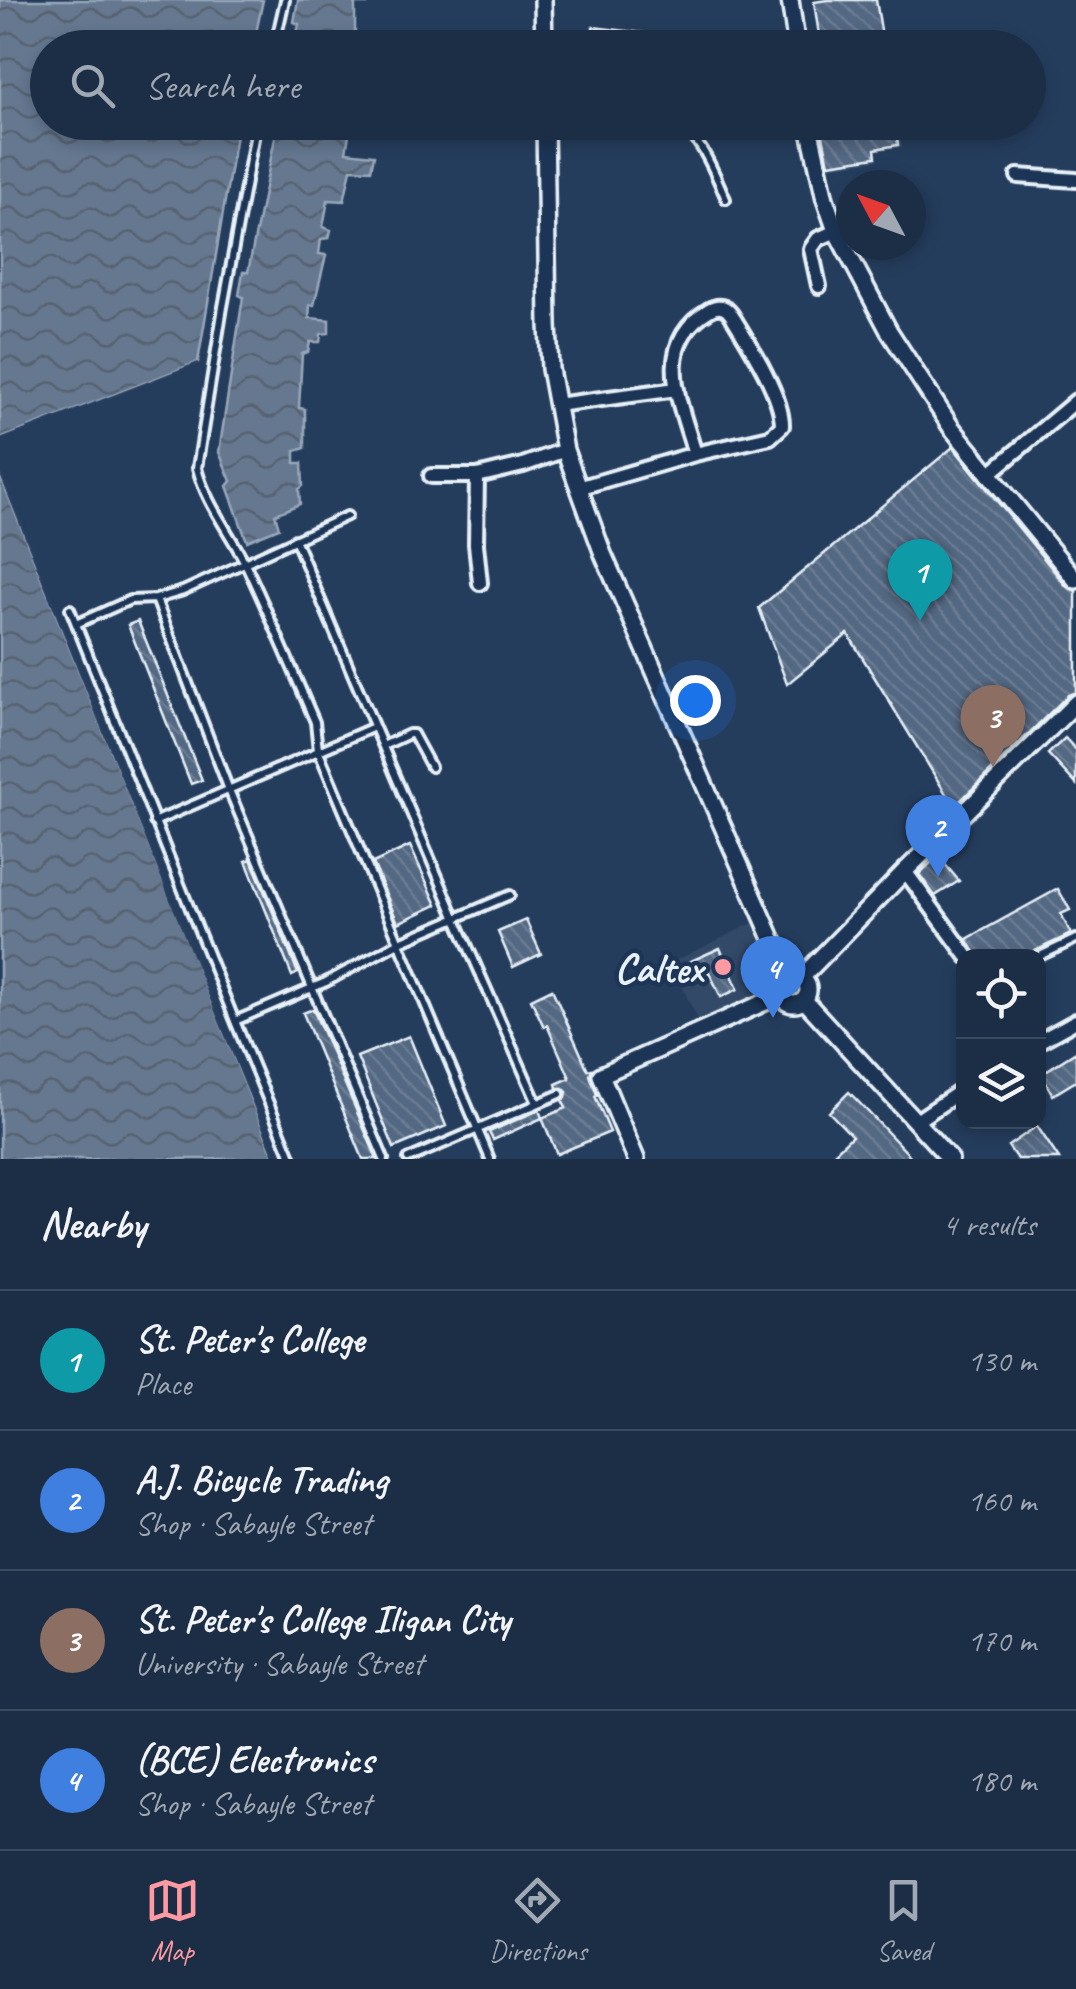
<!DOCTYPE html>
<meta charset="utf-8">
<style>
:root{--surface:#1c2e46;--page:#293a51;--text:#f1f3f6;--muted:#a0a8b3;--line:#3a4a5f;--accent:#ff9aa2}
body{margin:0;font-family:Caveat,sans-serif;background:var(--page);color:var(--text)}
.controls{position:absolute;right:30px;bottom:30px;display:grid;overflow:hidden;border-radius:20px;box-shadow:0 5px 15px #0003}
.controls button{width:90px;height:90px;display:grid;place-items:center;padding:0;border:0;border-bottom:2px solid var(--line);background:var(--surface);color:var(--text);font:50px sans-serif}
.compass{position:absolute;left:836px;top:170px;width:90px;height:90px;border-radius:50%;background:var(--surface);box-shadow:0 5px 15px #0003;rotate:311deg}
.you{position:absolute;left:695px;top:700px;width:35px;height:35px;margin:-25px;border:8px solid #fff;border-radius:50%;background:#1a73e8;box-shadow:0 0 0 15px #1a73e833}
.badge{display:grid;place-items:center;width:65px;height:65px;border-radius:50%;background:var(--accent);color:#fff;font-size:32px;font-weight:700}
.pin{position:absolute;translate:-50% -82px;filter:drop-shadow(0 2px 5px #0008)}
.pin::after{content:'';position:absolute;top:52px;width:35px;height:30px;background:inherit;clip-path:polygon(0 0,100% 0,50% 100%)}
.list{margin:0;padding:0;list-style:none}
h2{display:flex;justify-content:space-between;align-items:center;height:130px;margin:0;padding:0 40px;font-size:42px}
h2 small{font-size:32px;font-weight:400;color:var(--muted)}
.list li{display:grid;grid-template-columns:65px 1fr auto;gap:30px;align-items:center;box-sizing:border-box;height:140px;padding:0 40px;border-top:2px solid var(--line)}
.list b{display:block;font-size:38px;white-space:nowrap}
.list p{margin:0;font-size:32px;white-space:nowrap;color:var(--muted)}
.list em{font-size:32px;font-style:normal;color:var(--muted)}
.icon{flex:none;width:55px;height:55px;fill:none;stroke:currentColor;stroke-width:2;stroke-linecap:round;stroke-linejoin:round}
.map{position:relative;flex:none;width:1076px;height:1159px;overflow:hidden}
.search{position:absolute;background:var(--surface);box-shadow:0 5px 15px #0003;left:30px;right:30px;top:30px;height:110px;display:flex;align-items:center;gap:25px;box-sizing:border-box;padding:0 35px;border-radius:55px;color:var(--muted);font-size:38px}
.sheet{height:690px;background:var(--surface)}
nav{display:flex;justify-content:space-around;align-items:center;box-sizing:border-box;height:140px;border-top:2px solid var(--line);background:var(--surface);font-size:28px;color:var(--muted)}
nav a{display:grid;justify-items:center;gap:5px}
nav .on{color:var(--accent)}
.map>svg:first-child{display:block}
.built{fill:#334a68}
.water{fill:url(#water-waves);stroke:#99a8ba;stroke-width:2.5}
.pier{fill:#253d5d}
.building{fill:url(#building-back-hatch);stroke:#e8f1f8;stroke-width:2.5}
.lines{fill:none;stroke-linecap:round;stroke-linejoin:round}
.service-casing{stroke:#e8f1f8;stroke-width:14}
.minor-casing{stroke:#e8f1f8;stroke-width:20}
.tertiary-casing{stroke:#e8f1f8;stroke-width:22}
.service{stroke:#1d3557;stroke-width:6}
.minor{stroke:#1d3557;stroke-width:12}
.tertiary{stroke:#1d3557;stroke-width:15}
.poi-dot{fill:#ff9aa2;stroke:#1d3557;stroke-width:4}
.labels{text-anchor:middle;stroke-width:9;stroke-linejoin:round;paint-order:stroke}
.poi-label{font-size:42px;font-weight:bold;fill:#e8f1f8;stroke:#1d3557;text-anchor:end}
</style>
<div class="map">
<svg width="1076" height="1159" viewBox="0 0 1076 1159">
<defs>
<pattern id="water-waves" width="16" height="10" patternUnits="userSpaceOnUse" patternTransform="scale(2.5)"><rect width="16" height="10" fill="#657890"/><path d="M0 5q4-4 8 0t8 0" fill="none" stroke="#576270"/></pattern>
<pattern id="building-back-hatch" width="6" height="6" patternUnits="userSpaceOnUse" patternTransform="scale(2.5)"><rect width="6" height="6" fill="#536782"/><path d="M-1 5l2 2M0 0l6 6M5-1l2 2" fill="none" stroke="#6c7d94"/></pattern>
</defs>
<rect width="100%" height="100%" fill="#253d5d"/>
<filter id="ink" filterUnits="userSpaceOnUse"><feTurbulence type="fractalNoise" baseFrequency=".01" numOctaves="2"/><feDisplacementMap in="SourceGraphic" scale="20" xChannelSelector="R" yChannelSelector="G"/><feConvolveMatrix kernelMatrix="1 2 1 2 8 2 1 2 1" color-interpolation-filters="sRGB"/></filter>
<g filter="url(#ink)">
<!-- built -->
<path class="built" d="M817,123H898L902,147L877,151L878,160L824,168Z
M755,922L775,971L774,980L770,988L763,994L699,1021L670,963Z"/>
<!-- water -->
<path class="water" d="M0,0H263L253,47L48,48V122L238,123L198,362L0,439Z
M298,0H367V4H355V47H294L299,24L294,22Z
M278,123H351L346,152L374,155L371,170L351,169L344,201L328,200L323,227L331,230L329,238L321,239L319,254L326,255L314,305H310L309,318L329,320V333L321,334L320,342H310L308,352L302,354L299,408L305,409V448L295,451V463H302L303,486L299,489L300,504L275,514L279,528L247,541L227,486L231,481L219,452L243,297L239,295L243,272H248Z
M0,475L275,1159H0Z"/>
<!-- pier -->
<path class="pier" d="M198,362L197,367L0,444V439Z
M0,470L5,473L280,1159H275L187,943L0,475Z"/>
<!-- building -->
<path class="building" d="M827,0H876L884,48H821L814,2Z
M593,27L712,41V48H590Z
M820,122H895L898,145L875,149L876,157L829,164Z
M953,447L1067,587L1076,591V692L1068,695L954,807L848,634L787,684L759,608Z
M138,621L202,780L191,784L128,625Z
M1065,738L1076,750V784L1048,754Z
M410,846L437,905L398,923L373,863Z
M938,856L959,881L935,896L919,874Z
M251,859L298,973L292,976L246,861Z
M1058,889L1070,910L1061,914L1071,934L1035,951L1031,956H977L967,939Z
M526,920L541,954L513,967L498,932Z
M720,948L738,989L721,997L709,972L696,978L689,962Z
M552,989L588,1070L592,1069L590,1075L597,1095L595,1096L610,1132L557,1154L542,1118L493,1140L489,1132L539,1110L542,1118L566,1108L562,1100L566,1097L567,1092L563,1088H557L556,1084L570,1078L547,1025L544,1027L531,999Z
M313,1009L377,1159H363L303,1013Z
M409,1036L446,1126L394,1148L357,1057Z
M1076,1052V1081L1053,1095L1041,1074Z
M849,1092L913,1159H838L833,1154L852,1136L829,1112Z
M1037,1126L1059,1159H1017L1008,1146Z"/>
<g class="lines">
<defs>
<path id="service" d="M274,48L285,0
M257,122L223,307L197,468C206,504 230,532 246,565C270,616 292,669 315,722L318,750L490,1159
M677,122C704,142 713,170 726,199
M295,539L456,919L537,1103
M156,599L229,790L384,1159
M70,609L235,1021
M76,624L130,600L156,599L183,591L347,516
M383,746L409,734H413L431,767
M154,822L374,727
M1038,957L1076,939
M292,1159L235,1021L326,982L400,942L510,895
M408,1159L560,1094"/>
<path id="minor" d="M1018,176L1076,180
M819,286L811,249L818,239L836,231
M556,405L677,389
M988,475L1076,401
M431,476H477L523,465L565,450
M477,476L476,544L480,583
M578,488L695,454L770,437L782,426C783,397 750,345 734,319C728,308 721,303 709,310C651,345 681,404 695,454
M905,871L967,956
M1038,1042L1076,1021
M915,1122L964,1089"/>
<path id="tertiary" d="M543,0L544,48
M790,0L797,48
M545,122L548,324L550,369L565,450L603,554L789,977
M808,122L825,199L836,231L889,331L951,427L1076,580
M780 990a14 14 0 1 1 28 0a14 14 0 1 1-28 0Z
M801,978L905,871L1076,703
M804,1000L950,1159
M636,1159L601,1075L781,995"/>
</defs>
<!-- service casing -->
<use href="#service" class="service-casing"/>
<!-- minor casing -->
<use href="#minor" class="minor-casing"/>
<!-- tertiary casing -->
<use href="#tertiary" class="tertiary-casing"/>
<!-- service -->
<use href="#service" class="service"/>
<!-- minor -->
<use href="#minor" class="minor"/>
<!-- tertiary -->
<use href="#tertiary" class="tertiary"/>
</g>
</g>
<!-- markers -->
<circle class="poi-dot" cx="723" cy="967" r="10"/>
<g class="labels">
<!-- poi labels -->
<g class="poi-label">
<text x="703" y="982">Caltex</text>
</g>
</g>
</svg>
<div class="controls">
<button><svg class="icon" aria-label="locate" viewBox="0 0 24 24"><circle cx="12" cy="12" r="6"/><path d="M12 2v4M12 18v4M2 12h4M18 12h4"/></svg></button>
<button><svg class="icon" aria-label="layers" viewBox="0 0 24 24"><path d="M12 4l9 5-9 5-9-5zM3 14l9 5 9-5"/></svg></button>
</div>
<svg class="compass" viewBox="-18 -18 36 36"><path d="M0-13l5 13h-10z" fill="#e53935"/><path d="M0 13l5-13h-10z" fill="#a0a8b3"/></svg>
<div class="you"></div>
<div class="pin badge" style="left:920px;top:621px;background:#0f9aa8">1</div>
<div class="pin badge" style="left:938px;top:877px;background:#3f7fe0">2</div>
<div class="pin badge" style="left:993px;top:767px;background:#8d6e63">3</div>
<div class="pin badge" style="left:773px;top:1018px;background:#3f7fe0">4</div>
<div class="search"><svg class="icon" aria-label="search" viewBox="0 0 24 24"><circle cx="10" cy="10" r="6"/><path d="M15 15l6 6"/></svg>Search here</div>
</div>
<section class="sheet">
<h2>Nearby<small>4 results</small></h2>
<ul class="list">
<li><span class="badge" style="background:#0f9aa8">1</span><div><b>St. Peter's College</b><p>Place</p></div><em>130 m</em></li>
<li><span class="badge" style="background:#3f7fe0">2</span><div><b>A.J. Bicycle Trading</b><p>Shop · Sabayle Street</p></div><em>160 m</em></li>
<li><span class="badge" style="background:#8d6e63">3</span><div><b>St. Peter's College Iligan City</b><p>University · Sabayle Street</p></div><em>170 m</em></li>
<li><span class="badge" style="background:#3f7fe0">4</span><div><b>(BCE) Electronics</b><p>Shop · Sabayle Street</p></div><em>180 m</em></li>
</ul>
</section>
<nav>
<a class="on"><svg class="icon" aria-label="map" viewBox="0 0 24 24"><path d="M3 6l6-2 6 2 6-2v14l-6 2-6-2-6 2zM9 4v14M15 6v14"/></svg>Map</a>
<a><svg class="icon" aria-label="directions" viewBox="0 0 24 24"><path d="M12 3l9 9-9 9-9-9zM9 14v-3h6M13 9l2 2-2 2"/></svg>Directions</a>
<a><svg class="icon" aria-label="saved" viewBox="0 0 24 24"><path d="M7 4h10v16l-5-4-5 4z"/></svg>Saved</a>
</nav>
